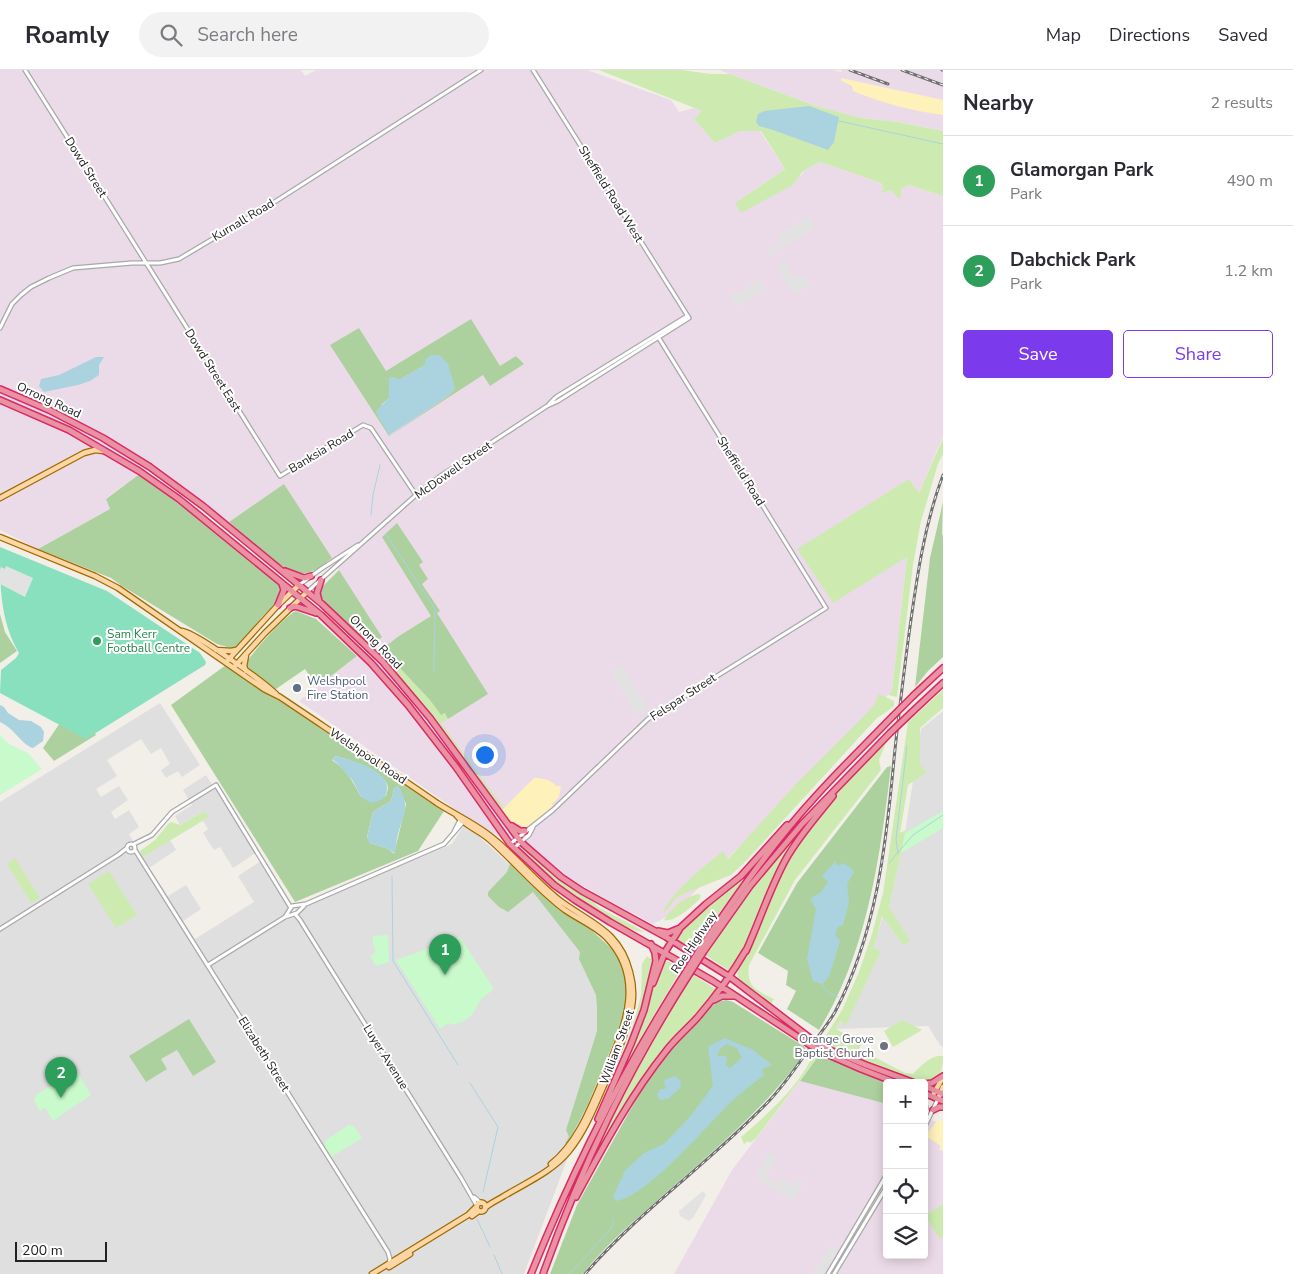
<!DOCTYPE html>
<meta charset="utf-8">
<style>
:root{--surface:#fff;--page:#f2f2f3;--text:#2b2b33;--muted:#7c7c81;--line:#e1e1e2;--accent:#7c3aed}
body{margin:0;font-family:"Nunito Sans",sans-serif;background:var(--page);color:var(--text)}
.controls{position:absolute;right:15px;bottom:15px;display:grid;overflow:hidden;border-radius:5px;box-shadow:0 2px 12px #0003}
.controls button{width:45px;height:45px;display:grid;place-items:center;padding:0;border:0;border-bottom:1px solid var(--line);background:var(--surface);color:var(--text);font:25px sans-serif}
.scale{position:absolute;left:15px;bottom:12px;width:92px;box-sizing:border-box;padding-left:5px;border:2px solid #222;border-top:0;font-size:14px;line-height:18px;white-space:nowrap;color:#222;-webkit-text-stroke:4px #fff;paint-order:stroke}
.you{position:absolute;left:484px;top:684px;width:18px;height:18px;margin:-12px;border:4px solid #fff;border-radius:50%;background:#1a73e8;box-shadow:0 0 0 8px #1a73e833}
.badge{display:grid;place-items:center;width:32px;height:32px;border-radius:50%;background:var(--accent);color:#fff;font-size:16px;font-weight:700}
.pin{position:absolute;translate:-50% -41px;filter:drop-shadow(0 1px 2px #0008)}
.pin::after{content:'';position:absolute;top:26px;width:18px;height:15px;background:inherit;clip-path:polygon(0 0,100% 0,50% 100%)}
.list{margin:0;padding:0;list-style:none}
h2{display:flex;justify-content:space-between;align-items:center;height:65px;margin:0;padding:0 20px;font-size:21px}
h2 small{font-size:16px;font-weight:400;color:var(--muted)}
.list li{display:grid;grid-template-columns:32px 1fr auto;gap:15px;align-items:center;box-sizing:border-box;height:90px;padding:0 20px;border-top:1px solid var(--line)}
.list b{display:block;font-size:19px;white-space:nowrap}
.list p{margin:0;font-size:16px;white-space:nowrap;color:var(--muted)}
.list em{font-size:16px;font-style:normal;color:var(--muted)}
.actions{display:flex;gap:10px;padding:15px 20px}
.actions a{flex:1;padding:11px 0;border:1px solid var(--accent);border-radius:5px;text-align:center;font-size:18px;color:var(--accent)}
.actions .main{background:var(--accent);color:#fff}
.icon{flex:none;width:28px;height:28px;fill:none;stroke:currentColor;stroke-width:2;stroke-linecap:round;stroke-linejoin:round}
.map{position:relative;flex:none;width:943px;height:1204px;overflow:hidden}
header{display:flex;align-items:center;gap:30px;box-sizing:border-box;height:70px;padding:0 25px;background:var(--surface);border-bottom:1px solid var(--line)}
header strong{font-size:24px}
nav{display:flex;gap:28px;margin-inline-start:auto;font-size:18px}
.search{width:350px;height:45px;background:var(--page);display:flex;align-items:center;gap:12px;box-sizing:border-box;padding:0 18px;border-radius:28px;color:var(--muted);font-size:19px}
main{display:flex}
aside{flex:1;background:var(--surface)}
.map>svg:first-child{display:block}
.residential{fill:#e0dfdf}
.industrial{fill:#ebdbe8}
.grass{fill:#cdebb0}
.forest{fill:#add19e;fill-rule:evenodd}
.sand{fill:#fff1ba}
.park{fill:#c8facc}
.pitch{fill:#88e0be}
.parking{fill:#e2e2e2}
.water{fill:#aad3df;fill-rule:evenodd}
.lines{fill:none;stroke-linecap:round;stroke-linejoin:round}
.stream{stroke:#aad3df;stroke-width:1}
.minor-casing{stroke:#a9a9a9;stroke-width:5.5}
.major-casing{stroke:#a06b00;stroke-width:7}
.highway-casing{stroke:#dc2a67;stroke-width:8}
.minor{stroke:#fff;stroke-width:3}
.major{stroke:#fcd6a4;stroke-width:4.5}
.highway{stroke:#e892a2;stroke-width:5}
.rail-casing{stroke:#707070;stroke-width:3}
.rail{stroke:#fff;stroke-width:1;stroke-dasharray:4;stroke-linecap:butt}
.highway-bridge-casing{stroke:#dc2a67;stroke-width:8;stroke-linecap:butt}
.highway-bridge{stroke:#e892a2;stroke-width:5}
.leisure-dot{fill:#2e9e5b;stroke:#fff;stroke-width:2}
.service-dot{fill:#5c6f8a;stroke:#fff;stroke-width:2}
.worship-dot{fill:#6b7280;stroke:#fff;stroke-width:2}
.labels{text-anchor:middle;stroke-width:4;stroke-linejoin:round;paint-order:stroke}
.street-label{font-size:12px;fill:#222;stroke:#fff}
.leisure-label{font-size:12px;fill:#27864d;stroke:#fff;text-anchor:start}
.service-label{font-size:12px;fill:#4e5e75;stroke:#fff;text-anchor:start}
.worship-label{font-size:12px;fill:#5b616d;stroke:#fff;text-anchor:end}
</style>
<header>
<strong>Roamly</strong>
<div class="search"><svg class="icon" aria-label="search" viewBox="0 0 24 24"><circle cx="10" cy="10" r="6"/><path d="M15 15l6 6"/></svg>Search here</div>
<nav><a>Map</a><a>Directions</a><a>Saved</a></nav>
</header>
<main>
<div class="map">
<svg width="943" height="1204" viewBox="0 0 943 1204">
<rect width="100%" height="100%" fill="#f2efe9"/>
<!-- residential -->
<path class="residential" d="M160,633L200,695L182,707L178,701L166,708L161,700L170,694L161,678L151,684L141,669L107,690L117,706L96,719L101,727L119,716L128,730L111,742L115,749L129,740L139,757L129,764L143,787L170,770L176,780L149,798L168,826L186,815L201,839L183,851L195,869L254,832L238,806L261,791L291,841L296,842L307,835L452,774L465,754L550,831L589,858L612,879L622,895L620,957L588,1034L524,1204H0V732Z
M943,641V977L940,975L928,956L836,959L840,951L845,954L880,881L872,878L877,867L883,845L889,837L905,763L921,659Z
M206,705L256,783L233,798L220,777L214,780L203,763L208,759L203,751L208,747L204,741L180,755L175,746L192,735L183,720Z"/>
<!-- industrial -->
<path class="industrial" d="M0,0H301L305,6L316,0H587L671,30L679,42L694,38L703,41L694,49L715,73L740,61H760L785,99L735,133L802,105L803,101L820,92L881,113L884,119L883,123L891,120L901,127V119L909,115L943,126V366L919,423L909,409L907,486L892,621L674,843L653,854L609,831L469,749L299,631L382,567L284,415L229,452L154,394L106,428L110,439L38,479L0,460Z
M719,0H831L841,2L842,0H943V61L899,52L861,48L816,36Z
M800,1011L887,1034V1185H924V1048L943,1054V1204H674L732,1100Z"/>
<!-- grass -->
<path class="grass" d="M599,0H682L711,4H730L816,36L861,48L898,52L943,61V126L909,115L901,119V127L898,128L891,120L882,123L881,121L884,119L881,113L820,92L803,101L793,115L741,143L735,133L785,99L761,61H740L715,73L694,49L702,41Z
M943,368V384L938,394L921,451L913,495L897,627L888,625L892,621L907,487L833,533L797,479L909,409L919,423Z
M382,579L430,630L441,645L445,643L448,649L441,653L504,738L501,741L432,646L377,583Z
M943,620V638L920,658V695L927,702L908,715L900,763L906,760L889,837L910,871L903,875L882,846L877,867L873,878L881,881L846,955L840,951L836,959L862,973L859,979L905,1003L913,1004C920,996 933,984 943,986C943,1004 939,1013 919,1010L860,990L822,972L842,940L859,902L872,864L883,823L908,652Z
M879,624L894,631V636L885,643L877,648L744,793L731,805L683,824L676,828L665,842L663,841C677,817 701,799 723,781L728,789L796,714L863,647L874,635Z
M890,663L879,690L881,700L795,810L749,895C746,917 756,920 774,929L771,934C757,925 731,916 739,895L787,788L847,708Z
M204,741L209,747L143,787L140,781L155,770L168,754L171,752L180,755Z
M804,757C789,780 775,803 764,828C754,853 747,879 730,901L705,885L723,857L758,810Z
M521,775L540,793L566,814L593,832L600,838L645,862C628,861 617,853 602,845C569,825 544,804 517,778Z
M760,787L693,879L676,869L692,850L737,812Z
M15,788L40,828L31,833L7,794Z
M109,801L137,845L116,858L88,814Z
M697,824L701,825L699,830C690,837 677,852 664,850C674,836 681,829 697,824Z
M647,886L649,888L653,889C644,937 629,972 609,1017L632,958L641,926L642,894Z
M663,889L682,898L648,955L606,1034L641,959Z
M692,904L717,920C696,947 671,970 651,996L579,1117C614,1044 650,973 692,904Z
M902,950L922,960L893,977L884,961Z
M815,980L820,984L756,1068L750,1073L748,1071L744,1074L741,1067C768,1044 802,1014 815,980Z
M943,1134V1166L940,1169L925,1146Z"/>
<!-- forest -->
<path class="forest" d="M471,249L500,296L516,286L524,294L490,316L483,305L389,366L330,275L359,258L386,301ZM425,295L455,318L448,326L390,365L378,346L382,334L389,328L399,310Z
M141,403L161,418L281,515C282,519 281,522 279,527C275,535 267,541 261,548C252,559 243,579 227,579V577L217,574L122,516L111,508L38,479L110,439L106,429Z
M284,414L332,488C324,494 314,503 305,503C281,504 247,467 229,452Z
M943,432L942,464L943,466V587L928,601L915,617L930,488Z
M397,453L423,492L419,495L428,509L422,514L440,541L437,543L488,624L448,649L445,643L441,645L430,630L382,579L399,566L431,546L382,467Z
M339,500L382,567L371,576L320,528L321,518Z
M296,541L316,549L357,586L317,617L305,599L276,619L250,600L246,594C250,584 287,544 296,541Z
M0,544L5,562L17,581L0,593Z
M226,595L444,741L418,781L295,832L171,635ZM335,686C349,689 381,700 387,714C389,718 387,722 386,726L361,727C354,713 346,699 332,690ZM398,716L406,734L394,784L389,779L370,773L367,767L373,742L391,731L394,719Z
M64,647L93,660L96,665L54,691L43,678Z
M891,696C880,787 868,880 819,960L787,939L796,921L786,915L788,901L758,883L797,813L887,697Z
M510,794L550,831L589,858L612,879L622,895L626,910L627,927L620,957L588,1034L567,1074L565,1073L569,1067L566,1060L597,961V937L596,925L579,889L580,882L533,822L508,842L499,837L488,826V822L507,802Z
M726,930L733,932L805,977L806,981C764,1042 704,1088 650,1137C627,1157 602,1179 583,1204H550L577,1135L642,1019L664,987L710,937L718,932Z
M189,949L216,992L193,1006L177,980L161,989L167,999L146,1012L129,986Z
M820,984L893,1013H887V1034L800,1011Z"/>
<!-- sand -->
<path class="sand" d="M841,8L943,30V45C912,41 882,33 853,21L852,16L842,11Z
M534,708C542,708 552,710 556,716H561L559,727L552,734L553,736L530,756C517,762 509,749 501,741Z
M943,1050V1081L939,1079L941,1076L927,1067L929,1061L937,1051Z"/>
<!-- park -->
<path class="park" d="M0,665L9,674L28,683L42,699L0,725Z
M943,741V758L901,783L905,763Z
M388,865L389,892L376,896L370,886L376,882L373,874V866Z
M460,867L494,919L481,929L472,945L462,952L453,955L449,953L440,959L396,890Z
M76,1000L91,1025C78,1033 66,1042 53,1051L45,1038L40,1041L34,1031L37,1024Z
M349,1055L354,1056L362,1068L331,1087L325,1077L326,1070Z"/>
<!-- pitch -->
<path class="pitch" d="M0,477L107,521L200,583L206,592L205,595L86,669L0,623L1,600L16,588L19,583C0,551 0,516 0,477Z"/>
<!-- parking -->
<path class="parking" d="M808,147L815,159L769,185L766,181L782,172L778,165Z
M786,192L791,200L789,201L793,207L797,208L803,205L811,215L794,225L777,197Z
M759,210L765,219L737,237L730,226Z
M6,496L33,508L25,527L0,514V500L1,497L5,499Z
M621,595L648,638L638,646L610,602Z
M769,1083L777,1088L766,1105L778,1113L782,1107L795,1115L799,1109L804,1112L793,1131L757,1109L759,1106L756,1104Z
M703,1121L706,1125L693,1148L689,1151L680,1146L679,1141Z
M831,1175L838,1179L823,1204H813Z"/>
<!-- water -->
<path class="water" d="M809,36L839,47L834,72L828,80L773,60L759,56L756,52L758,44L764,41Z
M431,285H440L448,294L455,318L448,326L389,365L378,346L376,341L389,328V308L395,307L399,310L425,295V290Z
M96,287H104L99,295V305L90,311L78,315L44,322L39,316L41,309L59,305Z
M0,635L4,637L8,643L19,650L31,651L41,657L44,662L43,671L33,678C23,676 14,658 0,652Z
M335,686C350,689 389,700 387,719C387,729 380,731 371,733L361,727L353,711L337,693L332,689Z
M398,716C411,735 403,745 398,764C396,771 396,778 395,784L389,779L370,773L367,768L373,742L391,731L394,719Z
M835,792L838,796L842,793L850,797L854,802L847,814L849,833L843,855L838,857L835,865L840,871L829,907L822,914L813,911L807,889L816,839L810,829L821,822L828,812L822,806Z
M725,968L753,980L772,995L762,999L764,1005C750,1016 735,1027 723,1040C699,1064 647,1126 616,1131L613,1126L625,1101L644,1083L664,1074L688,1049L708,1023L713,1015L708,977ZM726,974L737,978L742,988L730,998L726,995L727,988L725,986H717L720,979Z
M674,1006L680,1010L681,1017L669,1028L660,1030L657,1025L660,1019H665L666,1016L664,1014L665,1010Z"/>
<g class="lines">
<!-- stream -->
<path class="stream" d="M839,51L943,74
M371,445L373,425L380,395
M386,464L435,539L434,601
M898,783L896,769L907,676
M889,793L913,765L943,745
M392,807L393,891L458,995
M822,914C825,922 831,924 838,927
M470,1013L498,1057L483,1122
M477,1149L490,1177
M494,1185L502,1204
M569,1204L610,1160L613,1155V1149"/>
<defs>
<path id="minor" d="M25,0L280,406L363,355L371,358L416,425
M0,258L12,234L21,225L31,217L49,208L73,198L132,193H160L179,189L273,133L481,0
M549,334L556,327L687,246
M299,515L321,499L358,475
M307,522L416,425L442,405L547,336L558,331L689,248L533,0
M454,762L461,748
M127 778a4 4 0 1 1 8 0a4 4 0 1 1-8 0Z
M134,774L152,765L172,742L216,715L291,838
M510,774L553,740L648,649L826,538L657,265
M514,778L529,765L533,757
M135,780L388,1182L390,1189L389,1193
M295,844L300,850L461,1108L477,1136
M285,847L292,836L306,834L444,774L464,751
M0,859L118,785L127,778
M208,895L285,847L297,843L304,836
M924,1029L926,1038L924,1044
M924,1058L938,1029
M474,1127L481,1133
M828,1204L887,1104
M834,1204L887,1116"/>
<path id="major" d="M0,428L84,383L95,380L104,381
M0,467L95,506L118,518L264,619L280,627C332,662 385,697 437,733C454,744 472,752 489,765C514,784 533,809 558,829C589,853 619,859 630,902C633,913 634,925 632,936C628,959 618,982 609,1004C597,1030 587,1059 569,1081C553,1101 526,1113 504,1126C498,1130 490,1133 485,1138
M182,561C198,564 262,611 276,624
M216,580L231,581L236,580
M228,590L278,535L299,515
M235,596L265,563L307,522
M246,601L244,596L246,585
M457,746C466,756 480,761 490,770C516,793 538,820 565,840C578,849 595,856 606,867C645,907 626,953 608,997C593,1031 580,1071 551,1094
M934,1023L943,1007
M938,1029L943,1017
M476.5 1137a4.5 4.5 0 1 1 9 0a4.5 4.5 0 1 1-9 0Z
M472,1146L479,1141
M389,1197L410,1184
M372,1204L468,1145L477,1136"/>
<path id="highway" d="M0,319L49,340L103,368L150,397L203,436L322,534L382,591L430,648L504,749L521,772L530,780L561,807L582,821L666,867L730,907L810,968
M0,330L69,360L139,401L179,429L321,545L371,593L408,635L456,697L510,774L554,815L575,830L610,852L713,911L807,973
M285,501L304,508L311,506
M319,531L317,523L321,510
M278,535L284,520L282,514
M290,538L295,536L316,543
M914,625L943,598
M912,642L943,613
M512,756L520,761H525
M658,861L668,863L680,858L706,834L741,806L787,755
M700,879C736,826 772,774 815,727C840,699 866,674 892,647
M704,881L750,816L802,754L890,663
M746,881C760,850 770,818 786,789C799,766 817,746 833,726
M653,913L665,882L679,860
M714,930L722,926H734
M825,978L866,995L915,1013
M822,982L861,999L897,1013
M924,1014L932,1013L943,1006
M924,1016L943,1024
M924,1023L943,1031
M933,1040L939,1037H943
M598,1049L631,974L644,940L656,891L655,883L651,874
M576,1127C603,1077 630,1026 666,981C675,969 687,959 697,948C716,926 732,904 746,880
M531,1204C574,1097 624,998 687,900
M543,1204C582,1095 628,1000 690,903"/>
</defs>
<!-- minor casing -->
<use href="#minor" class="minor-casing"/>
<!-- major casing -->
<use href="#major" class="major-casing"/>
<!-- highway casing -->
<use href="#highway" class="highway-casing"/>
<!-- minor -->
<use href="#minor" class="minor"/>
<!-- major -->
<use href="#major" class="major"/>
<!-- highway -->
<use href="#highway" class="highway"/>
<defs>
<path id="rail" d="M850,0L888,14
M902,0L943,15
M942,0H943
M585,1204C640,1140 711,1092 769,1031C785,1014 798,995 811,976C819,965 828,954 835,942C876,864 886,777 894,689C898,650 903,610 908,571C916,514 923,458 943,405"/>
</defs>
<!-- rail casing -->
<use href="#rail" class="rail-casing"/>
<!-- rail -->
<use href="#rail" class="rail"/>
<defs>
<path id="highway-bridge" d="M892,647L914,625
M890,663L912,642
M687,900L700,879
M690,903L704,881
M810,968L825,978
M807,973L822,982"/>
</defs>
<!-- highway-bridge casing -->
<use href="#highway-bridge" class="highway-bridge-casing"/>
<!-- highway-bridge -->
<use href="#highway-bridge" class="highway-bridge"/>
</g>
<!-- markers -->
<circle class="leisure-dot" cx="97" cy="571" r="5"/>
<circle class="service-dot" cx="297" cy="618" r="5"/>
<circle class="worship-dot" cx="884" cy="976" r="5"/>
<g class="labels">
<!-- street labels -->
<g class="street-label">
<text transform="translate(86 97) rotate(58)" y="4">Dowd Street</text>
<text transform="translate(611 124) rotate(58)" y="4">Sheffield Road West</text>
<text transform="translate(243 150) rotate(-31)" y="4">Kurnall Road</text>
<text transform="translate(213 300) rotate(58)" y="4">Dowd Street East</text>
<text transform="translate(49 330) rotate(25)" y="4">Orrong Road</text>
<text transform="translate(321 381) rotate(-31)" y="4">Banksia Road</text>
<text transform="translate(453 400) rotate(-35)" y="4">McDowell Street</text>
<text transform="translate(741 401) rotate(58)" y="4">Sheffield Road</text>
<text transform="translate(376 572) rotate(46)" y="4">Orrong Road</text>
<text transform="translate(683 627) rotate(-33)" y="4">Felspar Street</text>
<text transform="translate(368 686) rotate(34)" y="4">Welshpool Road</text>
<text transform="translate(694 872) rotate(-56)" y="4">Roe Highway</text>
<text transform="translate(617 977) rotate(-70)" y="4">William Street</text>
<text transform="translate(264 984) rotate(58)" y="4">Elizabeth Street</text>
<text transform="translate(386 987) rotate(58)" y="4">Luyer Avenue</text>
</g>
<!-- leisure labels -->
<g class="leisure-label">
<text x="107" y="568">Sam Kerr<tspan x="107" dy="14">Football Centre</tspan></text>
</g>
<!-- service labels -->
<g class="service-label">
<text x="307" y="615">Welshpool<tspan x="307" dy="14">Fire Station</tspan></text>
</g>
<!-- worship labels -->
<g class="worship-label">
<text x="874" y="973">Orange Grove<tspan x="874" dy="14">Baptist Church</tspan></text>
</g>
</g>
</svg>
<div class="controls">
<button>+</button>
<button>−</button>
<button><svg class="icon" aria-label="locate" viewBox="0 0 24 24"><circle cx="12" cy="12" r="6"/><path d="M12 2v4M12 18v4M2 12h4M18 12h4"/></svg></button>
<button><svg class="icon" aria-label="layers" viewBox="0 0 24 24"><path d="M12 4l9 5-9 5-9-5zM3 14l9 5 9-5"/></svg></button>
</div>
<div class="scale">200 m</div>
<div class="you"></div>
<div class="pin badge" style="left:445px;top:905px;background:#2e9e5b">1</div>
<div class="pin badge" style="left:61px;top:1028px;background:#2e9e5b">2</div>
</div>
<aside>
<h2>Nearby<small>2 results</small></h2>
<ul class="list">
<li><span class="badge" style="background:#2e9e5b">1</span><div><b>Glamorgan Park</b><p>Park</p></div><em>490 m</em></li>
<li><span class="badge" style="background:#2e9e5b">2</span><div><b>Dabchick Park</b><p>Park</p></div><em>1.2 km</em></li>
</ul>
<div class="actions"><a class="main">Save</a><a>Share</a></div>
</aside>
</main>
